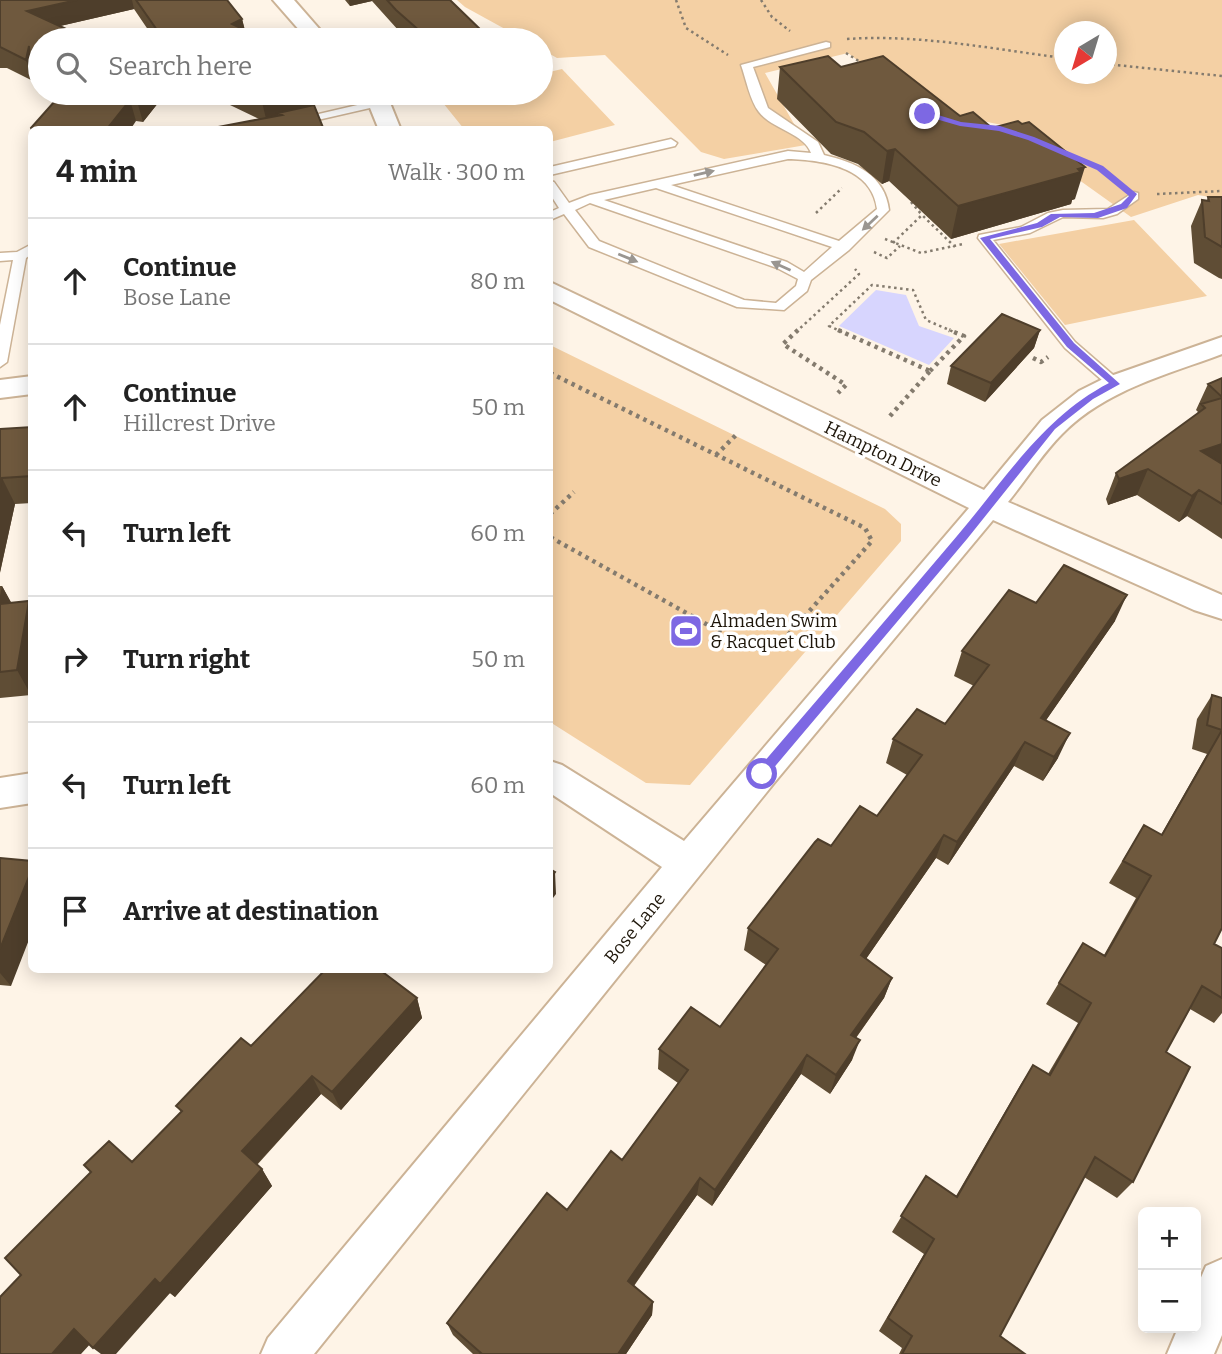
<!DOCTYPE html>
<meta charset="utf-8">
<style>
:root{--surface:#fff;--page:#f6f6f6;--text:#222;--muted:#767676;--line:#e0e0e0}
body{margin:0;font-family:Bitter,serif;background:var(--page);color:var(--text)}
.controls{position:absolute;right:21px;bottom:21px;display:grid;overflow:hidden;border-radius:10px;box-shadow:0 4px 18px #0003}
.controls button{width:63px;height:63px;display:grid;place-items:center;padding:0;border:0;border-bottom:2px solid var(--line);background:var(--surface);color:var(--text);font:35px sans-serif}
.compass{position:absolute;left:1054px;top:21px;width:63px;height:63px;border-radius:50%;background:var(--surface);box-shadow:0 4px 18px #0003;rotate:218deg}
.stop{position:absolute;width:21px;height:21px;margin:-16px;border:5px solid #7d68e3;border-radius:50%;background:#fff}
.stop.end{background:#7d68e3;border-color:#fff;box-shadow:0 2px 7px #0008}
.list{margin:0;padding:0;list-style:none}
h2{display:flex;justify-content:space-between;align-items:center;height:91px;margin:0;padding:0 28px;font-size:30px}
h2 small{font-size:23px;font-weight:400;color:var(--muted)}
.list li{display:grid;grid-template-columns:46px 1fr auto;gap:21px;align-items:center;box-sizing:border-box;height:126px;padding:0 28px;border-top:2px solid var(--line)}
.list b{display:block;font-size:26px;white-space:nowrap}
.list p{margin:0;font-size:23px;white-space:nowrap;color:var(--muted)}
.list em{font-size:23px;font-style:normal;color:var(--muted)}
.icon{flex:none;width:38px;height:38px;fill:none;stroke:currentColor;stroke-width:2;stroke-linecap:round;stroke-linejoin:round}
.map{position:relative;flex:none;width:1222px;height:1354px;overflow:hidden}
.search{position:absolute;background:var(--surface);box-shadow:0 4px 18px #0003;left:28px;top:28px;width:525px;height:77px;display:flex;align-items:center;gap:18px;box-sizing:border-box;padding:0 24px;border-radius:38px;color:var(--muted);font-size:26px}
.panel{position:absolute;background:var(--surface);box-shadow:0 4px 18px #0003;left:28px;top:126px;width:525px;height:847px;border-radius:10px}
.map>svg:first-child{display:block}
.green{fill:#f4d0a4;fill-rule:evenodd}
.water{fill:#d7d5fe}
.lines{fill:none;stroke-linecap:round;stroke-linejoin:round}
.lane-casing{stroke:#ccb396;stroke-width:3}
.street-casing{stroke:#ccb396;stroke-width:4}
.path-far1{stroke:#847b6e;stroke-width:2.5;stroke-dasharray:2.5 3.5;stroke-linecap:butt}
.path{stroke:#847b6e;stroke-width:4.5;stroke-dasharray:3.5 4.5;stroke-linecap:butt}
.lane{fill:#fff;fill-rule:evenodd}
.street{fill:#fff;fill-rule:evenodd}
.wall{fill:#5f4d35}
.shaded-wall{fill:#4e3e2b}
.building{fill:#6f593e;stroke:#4e3e2b;stroke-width:2}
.oneway{fill:#9a9691}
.route{fill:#7d68e3}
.labels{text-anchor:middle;stroke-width:7;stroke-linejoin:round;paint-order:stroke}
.street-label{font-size:18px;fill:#1e160a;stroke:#fff}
.poi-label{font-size:18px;fill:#1e160a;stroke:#fff;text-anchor:start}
</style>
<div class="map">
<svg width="1222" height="1354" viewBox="0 0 1222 1354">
<rect width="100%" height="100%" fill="#fef4e7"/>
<!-- green -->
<path class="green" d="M457,0H1222V199L1198,195L1131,217L1002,125L918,108L848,53L765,73L806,145L724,159L701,152L605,55L557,58L541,49V40H525L465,7ZM1064,32H1106V74H1064Z
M562,69L615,125L550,142V130L464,129L439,98L463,93H541V74Z
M1134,220L1207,296L1065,325L999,244Z
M550,345L885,509L901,524V541L690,785L646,783L550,722Z"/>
<!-- water -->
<path class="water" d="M876,290L906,295L919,326L954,338L929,365L839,326Z"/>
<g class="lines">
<defs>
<path id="lane" d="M826,42L830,43V47L753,67L768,108L818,142L824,155C855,162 885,175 889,210L849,250L811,280L807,291L784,310L737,307L589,247L564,214L550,220V212L559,208L550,194V181L554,182L569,203L590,195L788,151L811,153C804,133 772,129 759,112C750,101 746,79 741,65ZM788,159C823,160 872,167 877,209L839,241L671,185ZM656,188L832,247L804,272L787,262L604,200ZM590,203L777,268L798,279L796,286L776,303L744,300L599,241L575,210Z
M379,100L385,103L383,105L274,130H250Z
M671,139L677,143L675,146L550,175V167Z
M1134,192L1138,193V199L1117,214L1103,218L1063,217L1030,233L993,240L1075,342L1120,381L1122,384L1120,387H1110L1065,348L978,238L979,235L1021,227L1048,213L1063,210L1108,209Z
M32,244V254L26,258L7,362L0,367V325L13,260L0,261V253L17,252Z"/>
<path id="street" d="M273,0H294L329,40H308Z
M364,93H386L401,130H379Z
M550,282L984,490L1042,420L1079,391L1105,378L1222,337V354C1166,375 1105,390 1062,434C1042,454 1026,480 1008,502L1222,595V619L1194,610L993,520L774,783L314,1354H261L268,1338L662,867L550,793V761L562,765L684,841L969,508L550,300Z
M32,376V394L0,398V380Z
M32,773V803L0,808V778Z
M1222,1259V1335L1214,1354H1167L1178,1328H1196V1289L1206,1266Z"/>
</defs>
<!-- lane casing -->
<use href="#lane" class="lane-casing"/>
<!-- street casing -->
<use href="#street" class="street-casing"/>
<!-- path-far1 -->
<path class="path-far1" d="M676,0L686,28L728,55
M761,0L772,17L790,31
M847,39C919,34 992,49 1064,58
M846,53L865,65
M1106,64L1222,76
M1068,154L1100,168L1114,181
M1157,194L1222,191
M911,202L922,215
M816,213L842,188
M885,239L921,253L963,244
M893,243L922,215L955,247
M874,252L887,258L900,246
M796,332L859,274L855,269
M842,332L829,326L872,285L913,290L926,320L954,332"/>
<!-- path -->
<path class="path" d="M798,330L783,344L846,385L838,393
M838,330L930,371
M1033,358L1041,362L1048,357
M930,371L964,336L949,330
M550,373L865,528L872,541L778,646L751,649L550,537
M890,416L930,371
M716,455L738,433
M550,514L574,492"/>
<!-- lane -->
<use href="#lane" class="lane"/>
<!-- street -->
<use href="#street" class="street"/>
</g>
<!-- wall -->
<path class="wall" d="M0,0H227L242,19L245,30L266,40H155L134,9L60,26L40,40V84L37,83L34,75L33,81L7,68H0Z
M345,0H450L484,33L486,40H409L399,31L372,1L350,6Z
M780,67H841L960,116L1075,199L1072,200L1071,204L951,239L889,181L882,184L858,164L831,154L777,99Z
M58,93H166L143,122L136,121Z
M205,93H317L309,94L311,106L324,130L259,119Z
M1208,197H1222V279L1219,278L1194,263L1191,226L1202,200L1207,201Z
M1040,330L1034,348L985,402L947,384L951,366Z
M1222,378V539L1187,516L1179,522L1137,495L1108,505L1106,499L1116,473L1197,414L1198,412L1196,410L1208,384Z
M32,427V503L15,504L0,573V429Z
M0,586H2L11,603L32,607L31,695L0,698Z
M1036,603L1115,621L1046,720L1058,758L1043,781L1014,766L948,865L936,858L866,959L892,978L884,998L856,1038L852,1060L830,1094L801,1074L712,1206L697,1195L634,1286L653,1302L652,1315L626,1354H473L453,1335L447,1323L622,1160L678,1083L658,1069L659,1049L720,1027L766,965L744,950L748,928L831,846L877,816L907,775L886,763L893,739L945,724L974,686L954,676L962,651Z
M1212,695L1222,698V928L1214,944L1222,948V1013L1214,1023L1190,1009L1166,1052L1133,1182L1117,1198L1084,1177L1000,1336L1025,1354H899L902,1348L879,1331L924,1254L892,1232L926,1176L956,1196L1021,1084L1033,1065L1048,1074L1078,1023L1046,1004L1083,943L1104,955L1136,898L1109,883L1144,825L1161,835L1207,754L1192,749L1197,719Z
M0,858L11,986L0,985Z
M417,998L422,1018L341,1110L321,1094L257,1165L262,1169L272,1186L175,1297L170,1293L89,1345L132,1162L181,1112L176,1106L251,1046Z"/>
<!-- shaded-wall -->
<path class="shaded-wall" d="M77,0H132L134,9L34,32L27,11Z
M349,0H372V1L350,6Z
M242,19L247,40L232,24Z
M29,46L30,61L34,75L33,81L26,60Z
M143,93H166L143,122L137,101Z
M303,93H317L309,94L313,113L282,115L278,113L280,120L267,123L262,102Z
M130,100L136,121L130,130H106Z
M895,149L889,181L882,184L887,151Z
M1085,167L1075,199L1072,200L1071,204L951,239L958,206Z
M1040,330L1034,348L985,402L991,383Z
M1222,444V466L1201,451Z
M1148,469L1137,495L1108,505L1119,479Z
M2,478L15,504L0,572V488Z
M1199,490L1187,516L1179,522L1192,496Z
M2,586L16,611L0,607V596Z
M1127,595L1115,621L1031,742L1041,718Z
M29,601L32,607L31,695L17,670Z
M1070,733L1058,758L1043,781L1054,757Z
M1025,742L1014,766L948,865L957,842Z
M944,835L936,858L854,976L861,955Z
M32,869V932L11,986L0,973V949Z
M555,872L556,894L550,902V879Z
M892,978L884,998L844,1054L851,1035Z
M417,998L422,1018L341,1110L332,1092Z
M860,1040L852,1060L830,1094L836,1075Z
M807,1055L801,1074L712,1206L715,1190Z
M312,1076L321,1094L253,1168L242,1151Z
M262,1169L272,1186L175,1297L170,1293L116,1354H101L93,1348L155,1279Z
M700,1178L697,1195L627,1295L628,1281Z
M653,1302L652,1315L626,1354H618Z
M74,1329L92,1342L81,1354H52Z"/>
<!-- building -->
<path class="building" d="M0,0H77L27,11L90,40H40V67L30,61L29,46L26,60L0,47Z
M136,0H227L242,19L232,24L266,40H164Z
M387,0H450L484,33L482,34L485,37L475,40H430L396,10Z
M828,56L841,67L883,56L960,116L973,112L992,128L1018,121L1022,124L1029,122L1085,167L1078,169L1081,172L958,206L895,149L887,151L864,132L836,122L780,67Z
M62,93H143L137,101L130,100L106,130H32L31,128Z
M243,93H303L262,102Z
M314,105L324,130H219L218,127L282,115L278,113Z
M1208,197H1222V247L1205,237L1202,200L1209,201Z
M1002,314L1040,330L991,383L951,366Z
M1222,378V397L1208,384Z
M1222,398V444L1201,451L1222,464V504L1199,490L1192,496L1148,469L1119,479L1116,473L1205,408L1201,404Z
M32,427V476L2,478L0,488V429Z
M1064,565L1127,595L1041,718L1070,733L1054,757L1025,742L957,842L944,835L861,955L892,978L851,1035L860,1040L836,1075L807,1055L715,1190L700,1178L628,1281L653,1302L618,1354H480L481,1353L447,1323L547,1193L567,1210L611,1151L622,1160L688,1070L659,1049L691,1007L720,1027L778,949L748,928L815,842L818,839L831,846L860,806L877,816L922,755L893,739L917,709L945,724L989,665L962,651L1009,590L1036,603Z
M29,601L17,670L0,672V604Z
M1212,695L1222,698V928L1214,944L1222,948V998L1202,986L1166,1052L1190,1067L1133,1182L1095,1157L1000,1336L1025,1354H902L912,1336L888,1318L934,1239L901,1216L926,1176L957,1197L1033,1065L1050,1075L1091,1003L1059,983L1083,943L1105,956L1151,876L1123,861L1144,825L1162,835L1222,730L1207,725Z
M0,858L32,861V869L0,949Z
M550,869L555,872L550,879Z
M325,970H380L417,998L332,1092L312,1076L242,1151L262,1169L160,1284L155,1279L93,1348L74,1329L52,1354H0V1297L21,1275L5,1258L91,1172L84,1165L109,1141L132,1162L182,1111L176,1106L241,1038L251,1046Z"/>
<!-- one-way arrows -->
<defs><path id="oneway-solid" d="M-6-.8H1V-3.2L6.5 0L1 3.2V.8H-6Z" transform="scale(1.75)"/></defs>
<g class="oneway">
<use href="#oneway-solid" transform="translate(704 173) rotate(-13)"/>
<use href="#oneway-solid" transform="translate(870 223) rotate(137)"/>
<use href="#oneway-solid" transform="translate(628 258) rotate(22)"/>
<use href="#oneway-solid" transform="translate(781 266) rotate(-156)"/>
</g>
<!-- route -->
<path class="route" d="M925,111L961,122L1000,126L1034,137L1103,166L1137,194L1127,208L1098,218L1060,217L1042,227L990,239L1074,343L1120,384L1093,399L1055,429L967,539L766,777L762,779L756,774L757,770C824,692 891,614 957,536C1005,480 1042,418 1109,383L1067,347L980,238L1037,223L1051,214L1094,213L1121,204L1129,196L1097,170L1028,140L999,131L960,126L922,115Z"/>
<!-- icons -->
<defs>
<symbol id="stadium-square" viewBox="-11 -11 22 22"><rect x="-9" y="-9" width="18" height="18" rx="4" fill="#7d68e3" stroke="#fff"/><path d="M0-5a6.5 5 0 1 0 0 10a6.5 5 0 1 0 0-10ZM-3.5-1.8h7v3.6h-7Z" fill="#fff"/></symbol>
</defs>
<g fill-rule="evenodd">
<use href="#stadium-square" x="667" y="612" width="38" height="38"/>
</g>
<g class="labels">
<!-- street labels -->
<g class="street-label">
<text transform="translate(883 454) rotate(26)" y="6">Hampton Drive</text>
<text transform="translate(635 928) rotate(-51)" y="6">Bose Lane</text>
</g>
<!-- poi labels -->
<g class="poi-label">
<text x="710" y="627">Almaden Swim<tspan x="710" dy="21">&amp; Racquet Club</tspan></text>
</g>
</g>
</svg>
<div class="controls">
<button>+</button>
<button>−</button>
</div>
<svg class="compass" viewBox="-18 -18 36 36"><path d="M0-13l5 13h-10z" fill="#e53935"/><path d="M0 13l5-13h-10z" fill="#767676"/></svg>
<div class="stop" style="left:762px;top:774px"></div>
<div class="stop end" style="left:925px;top:114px"></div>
<div class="search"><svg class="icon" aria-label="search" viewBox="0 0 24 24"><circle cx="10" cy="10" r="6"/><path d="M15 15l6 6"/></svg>Search here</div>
<section class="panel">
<h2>4 min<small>Walk · 300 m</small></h2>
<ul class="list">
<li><svg class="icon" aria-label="ahead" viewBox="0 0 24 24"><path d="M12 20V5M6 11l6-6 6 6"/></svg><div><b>Continue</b><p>Bose Lane</p></div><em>80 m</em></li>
<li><svg class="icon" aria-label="ahead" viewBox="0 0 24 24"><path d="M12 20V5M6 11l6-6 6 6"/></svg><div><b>Continue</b><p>Hillcrest Drive</p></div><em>50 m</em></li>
<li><svg class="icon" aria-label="left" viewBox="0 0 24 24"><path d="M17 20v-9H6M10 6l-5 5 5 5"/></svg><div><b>Turn left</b></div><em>60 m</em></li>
<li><svg class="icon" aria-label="right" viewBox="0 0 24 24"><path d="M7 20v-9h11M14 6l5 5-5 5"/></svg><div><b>Turn right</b></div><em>50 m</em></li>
<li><svg class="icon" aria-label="left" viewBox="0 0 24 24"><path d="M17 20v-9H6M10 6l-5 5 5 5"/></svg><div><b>Turn left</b></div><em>60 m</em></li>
<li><svg class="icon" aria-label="arrive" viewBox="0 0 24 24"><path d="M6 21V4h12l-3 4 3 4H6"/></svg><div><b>Arrive at destination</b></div></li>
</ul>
</section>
</div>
